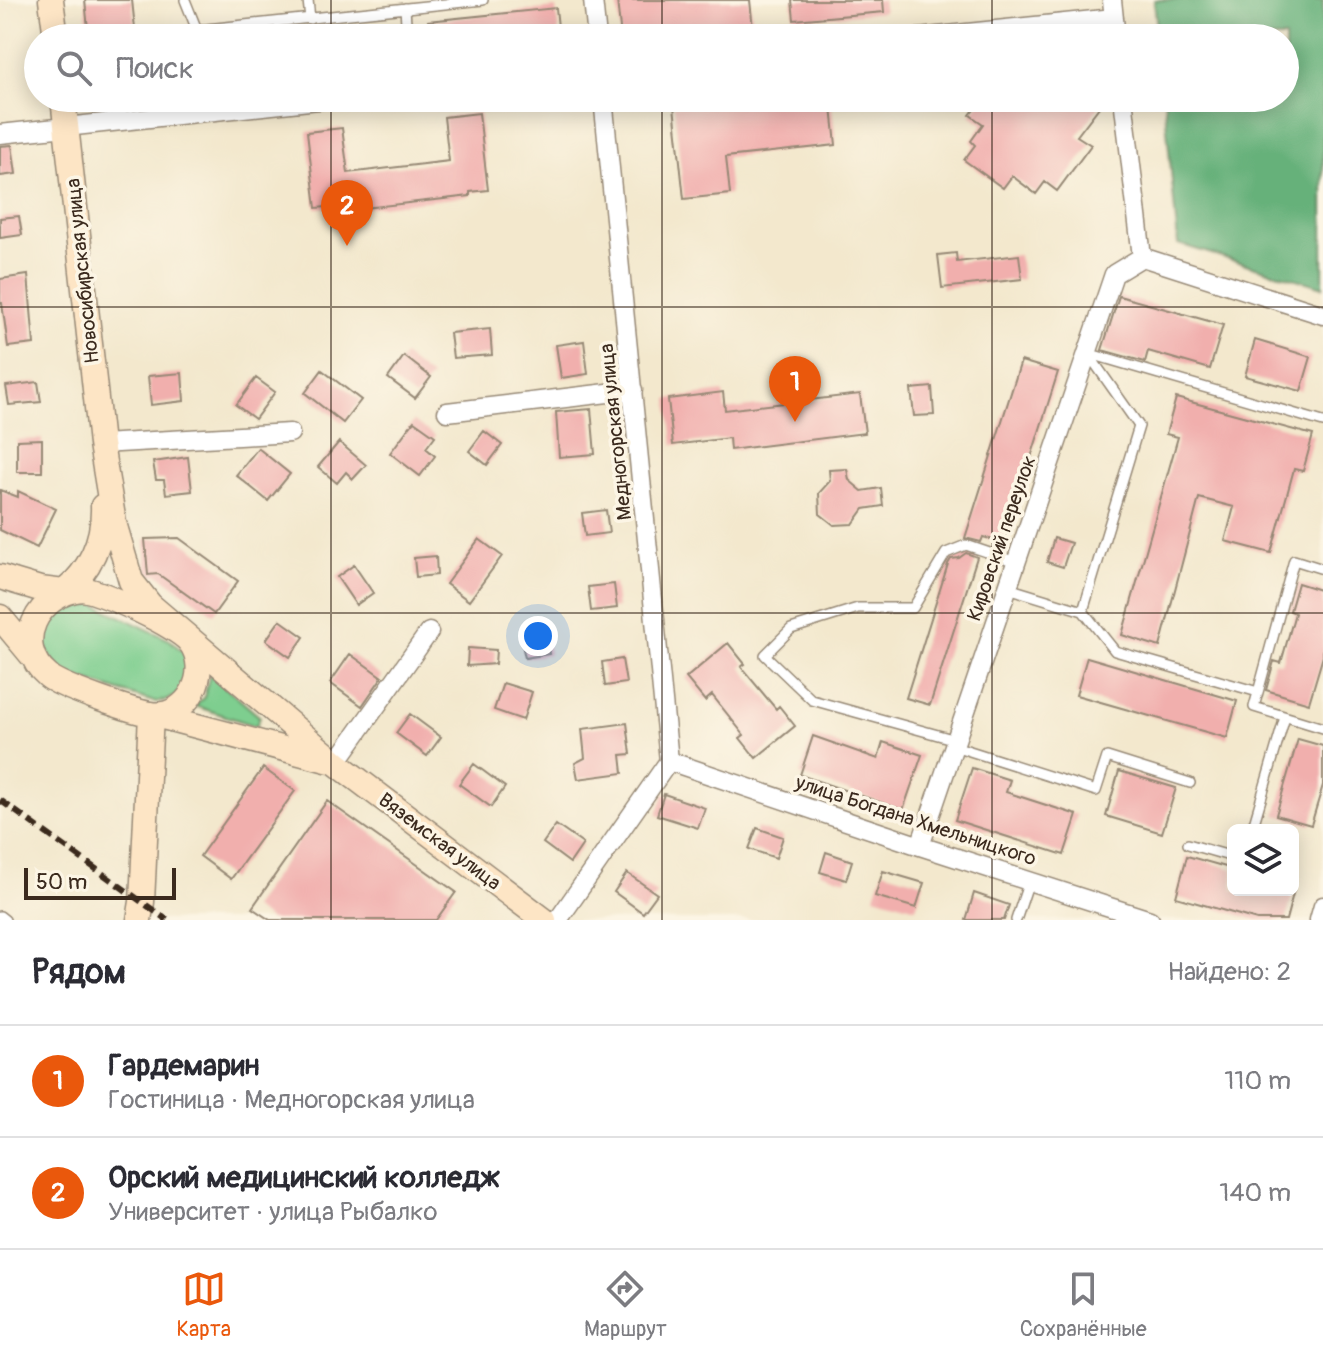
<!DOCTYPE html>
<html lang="ru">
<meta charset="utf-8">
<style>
:root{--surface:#fff;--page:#f7f7f7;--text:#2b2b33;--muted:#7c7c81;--line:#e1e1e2;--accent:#ea580c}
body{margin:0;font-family:Pangolin,sans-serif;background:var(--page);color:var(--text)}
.controls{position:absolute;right:24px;bottom:24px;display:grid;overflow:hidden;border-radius:12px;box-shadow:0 4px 20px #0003}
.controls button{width:72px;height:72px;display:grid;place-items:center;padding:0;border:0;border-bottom:2px solid var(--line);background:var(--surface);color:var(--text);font:40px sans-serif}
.scale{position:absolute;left:24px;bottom:20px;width:152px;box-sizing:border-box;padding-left:8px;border:4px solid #3b2a1e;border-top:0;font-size:22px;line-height:28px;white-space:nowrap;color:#3b2a1e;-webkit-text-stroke:6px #fcf5e5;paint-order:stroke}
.you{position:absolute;left:538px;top:636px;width:28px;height:28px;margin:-20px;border:6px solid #fff;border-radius:50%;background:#1a73e8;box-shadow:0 0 0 12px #1a73e833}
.badge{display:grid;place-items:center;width:52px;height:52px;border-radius:50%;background:var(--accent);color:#fff;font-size:26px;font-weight:700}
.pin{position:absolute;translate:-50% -66px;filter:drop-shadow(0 2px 4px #0008)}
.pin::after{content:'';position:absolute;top:42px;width:28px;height:24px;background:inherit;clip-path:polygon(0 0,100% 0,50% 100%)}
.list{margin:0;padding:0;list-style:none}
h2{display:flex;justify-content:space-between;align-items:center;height:104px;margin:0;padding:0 32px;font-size:34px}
h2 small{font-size:26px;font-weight:400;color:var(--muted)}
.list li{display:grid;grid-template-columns:52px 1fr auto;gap:24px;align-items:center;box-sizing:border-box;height:112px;padding:0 32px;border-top:2px solid var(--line)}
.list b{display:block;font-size:30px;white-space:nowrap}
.list p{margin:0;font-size:26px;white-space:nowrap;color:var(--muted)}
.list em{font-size:26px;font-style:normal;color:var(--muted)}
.icon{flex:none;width:44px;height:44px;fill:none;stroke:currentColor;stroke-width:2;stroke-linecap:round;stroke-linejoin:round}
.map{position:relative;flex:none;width:1323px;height:920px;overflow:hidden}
.search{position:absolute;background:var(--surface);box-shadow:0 4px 20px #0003;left:24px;right:24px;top:24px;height:88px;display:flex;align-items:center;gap:20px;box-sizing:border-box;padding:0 28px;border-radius:44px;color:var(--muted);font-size:30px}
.sheet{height:328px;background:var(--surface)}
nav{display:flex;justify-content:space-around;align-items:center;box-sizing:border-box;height:112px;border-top:2px solid var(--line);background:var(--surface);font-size:22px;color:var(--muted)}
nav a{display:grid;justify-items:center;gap:4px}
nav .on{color:var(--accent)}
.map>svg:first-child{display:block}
.green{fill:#7ece8f;stroke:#5c7c56;stroke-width:2}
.forest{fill:#66b17a;stroke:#506e4c;stroke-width:2}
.building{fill:#f1afad}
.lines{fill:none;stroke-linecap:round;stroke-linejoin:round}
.lane-casing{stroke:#978976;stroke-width:12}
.street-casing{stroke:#978976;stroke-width:21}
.secondary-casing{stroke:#978976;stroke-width:27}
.lane{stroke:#fff;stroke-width:9}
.street{stroke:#fff;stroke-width:18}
.secondary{stroke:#fde5c5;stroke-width:24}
.rail{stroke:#3b2a1e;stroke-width:6;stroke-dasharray:12 6;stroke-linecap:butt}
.grid{fill:none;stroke:#3b2a1e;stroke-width:2;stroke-opacity:0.55}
.labels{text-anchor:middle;stroke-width:7;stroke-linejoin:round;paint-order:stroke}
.street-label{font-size:20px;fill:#3b2a1e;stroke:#fcf5e5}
</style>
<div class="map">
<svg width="1323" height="920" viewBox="0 0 1323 920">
<rect width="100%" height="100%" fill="#fcf5e5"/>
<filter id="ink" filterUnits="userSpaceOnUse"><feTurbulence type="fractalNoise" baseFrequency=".0125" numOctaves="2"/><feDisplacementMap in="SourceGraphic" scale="16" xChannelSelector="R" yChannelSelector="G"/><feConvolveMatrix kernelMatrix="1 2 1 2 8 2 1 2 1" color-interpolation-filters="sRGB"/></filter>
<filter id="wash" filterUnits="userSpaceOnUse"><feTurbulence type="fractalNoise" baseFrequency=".006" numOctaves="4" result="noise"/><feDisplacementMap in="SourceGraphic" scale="32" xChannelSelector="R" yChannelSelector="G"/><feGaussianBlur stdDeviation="1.8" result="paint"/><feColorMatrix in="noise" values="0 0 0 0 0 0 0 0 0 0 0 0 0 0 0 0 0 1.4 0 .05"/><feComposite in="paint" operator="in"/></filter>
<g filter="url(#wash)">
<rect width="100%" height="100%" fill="#f3e8cd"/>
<!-- green -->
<path class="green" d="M76,603L96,605L170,640L183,652L188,662L187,681L175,696L165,701L154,702L69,675C36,656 36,613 76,603Z
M210,674L260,717L256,726L195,706L204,697Z"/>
<!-- forest -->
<path class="forest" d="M1154,0H1323V287L1178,244L1164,98H1285V38H1158Z"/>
<g id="blocks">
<!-- building -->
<path class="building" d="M85,0H132L136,38H89Z
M617,0H750L753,29L677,38H621Z
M792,0H883L884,12L794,20Z
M556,8L559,37L430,38L428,21Z
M759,98H831L836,145L726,157L730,194L684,199L674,106Z
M983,98H1086L1099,107L1077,136L1091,145L1057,191L1045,182L1036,194L1012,176L1003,188L964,160L975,145L971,141L983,124L970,115Z
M479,113L488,190L470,192V196L338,211V206L316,208L307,132L342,128L348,173L449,161L444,117Z
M12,145L16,174L0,176V146Z
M19,216L22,235L0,238V218Z
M956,253L957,262L1019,255L1022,279L942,288L938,255Z
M28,275L34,344L8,347L2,303H0V279Z
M1119,296L1223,325L1210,369L1148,351L1145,362L1102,350Z
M490,329L492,355L453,358L450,333Z
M1255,340L1311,357L1301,391L1245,376Z
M584,341L588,374L561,378L556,345Z
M404,356L431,377L415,398L388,378Z
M1021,361L1058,372L1004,543L983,537L981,542L965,538Z
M322,370L361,400L343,423L305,393Z
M182,373L184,401L151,405L148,376Z
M256,378L275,392L255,419L236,405Z
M38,382L41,402L9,405L6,386Z
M932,387L934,415L914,416L911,389Z
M723,392L725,410L860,394L865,433L730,450L729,438L673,445L668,399Z
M1176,398L1313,435L1303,471L1294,469L1271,553L1225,541L1234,507L1199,498L1160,647L1122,635L1178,437L1166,434Z
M591,409L595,454L559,457L556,412Z
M414,421L435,436L426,448L435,456L420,476L390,453Z
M484,431L502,445L487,465L469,451Z
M42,439V472H17V440Z
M339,442L366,465L353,479L346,472L337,483L318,467Z
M258,448L290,474L268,501L236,475Z
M188,457L192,491L166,494L164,480H156L153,462Z
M847,469L849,480L862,491L881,488L883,506L864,509L853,524L834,525L820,514L819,493L830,481L829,470Z
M0,490L18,497V491L56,509L37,548L0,530Z
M606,510L609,533L585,536L582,513Z
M179,538L238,581L214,614L158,574L148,575L145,539Z
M1054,538L1071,543L1063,567L1047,562Z
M479,539L502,556L469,601L446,584Z
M966,553L977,557L930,705L906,698L948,564L951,559L959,558Z
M436,556L437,575L416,577L414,558Z
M354,565L373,593L356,605L337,577Z
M1298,583L1323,591V656L1309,703L1266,690L1274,661L1281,663L1295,613L1290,611Z
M614,584L617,608L591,611L588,587Z
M280,620L304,637L290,657L266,640Z
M545,630L549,654L525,658L520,635Z
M728,643L745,664L741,667L776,709L779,706L795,726L756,758L740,738L744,735L712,695L705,701L686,678Z
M468,648L496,650L495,664L467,666Z
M350,654L382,677L362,706L330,683Z
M1087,657L1237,701L1227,738L1076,695Z
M622,659L626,683L605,686L602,662Z
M503,683L532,692L523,720L494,710Z
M410,714L441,737L427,756L396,733Z
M627,723L631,754L621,755L623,773L578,779L575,763L585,758L582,729Z
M813,736L878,759L883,742L922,755L903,810L800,775Z
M1298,739L1323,746V785L1311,825L1276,815Z
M474,764L505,787L491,807L459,784Z
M263,768L295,791L231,879L200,856Z
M972,768L1010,780L1006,792L1077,815L1064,855L955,820Z
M1119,771L1176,788L1162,833L1106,816Z
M664,794L705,808L698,828L657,815Z
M327,801L456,892L436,920H270L252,908Z
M556,825L583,844L570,863L543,843Z
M757,828L783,837L776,858L749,849Z
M826,852L852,861L846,880L820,872Z
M1187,856L1233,869V890H1294L1286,920H1257L1176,897Z
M883,871L924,883L916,908L875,896Z
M627,873L657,894L643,913L614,892Z
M974,893L1009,905L1004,920H966Z"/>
</g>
</g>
<g filter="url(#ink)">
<use href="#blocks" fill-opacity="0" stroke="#978976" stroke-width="2"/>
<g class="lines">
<defs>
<path id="lane" d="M185,0L197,30L483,0
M308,0L310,19
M405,8L407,38
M1087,353L1323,422
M1323,569L1294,560L1254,707L1323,728
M1008,588L1083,611L1115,651L1258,692
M1083,611L1139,426L1089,355
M956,740L812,700L765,655L791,629L858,608H913L946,553L966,545L1016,562
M954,746L1096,791L1107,757L1190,783
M1252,830L1285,717
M1188,844L1233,857
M0,916L5,920
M1016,920L1029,881"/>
<path id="street" d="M593,0L597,38
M1112,0L1116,38
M918,38L1114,18
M603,98L669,761
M1123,98L1142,257L1323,315
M0,134L337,98
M447,412L633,390
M101,444L290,433
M669,761L920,846L1150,920
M336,763L429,632
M920,846L1114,274L1142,257
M558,920L669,761
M1319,920L1323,906"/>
<path id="secondary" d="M51,0L56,38
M63,98L101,444L114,523L131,581L150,605L336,763L544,920
M0,577L40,589L64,592C90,571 104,540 103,506
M82,589C103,592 178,626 190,642C212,671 189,720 150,714C132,711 61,687 48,676C10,644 38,593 82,589Z
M0,617L34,658
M139,920L142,902L151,714L330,761"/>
</defs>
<!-- lane casing -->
<use href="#lane" class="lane-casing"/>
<!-- street casing -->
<use href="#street" class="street-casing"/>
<!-- secondary casing -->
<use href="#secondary" class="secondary-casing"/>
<!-- lane -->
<use href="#lane" class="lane"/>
<!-- street -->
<use href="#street" class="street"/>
<!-- secondary -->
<use href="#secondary" class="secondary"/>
<!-- rail -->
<path class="rail" d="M0,800L167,920"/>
</g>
</g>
<!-- grid -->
<path class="grid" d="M331,0V38M662,0V38M992,0V38M331,98V920M662,98V920M992,98V920M0,307H1323M0,613H1323"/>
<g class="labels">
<!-- street labels -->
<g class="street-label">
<text transform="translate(82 271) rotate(-96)" y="7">Новосибирская улица</text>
<text transform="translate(615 432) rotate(-96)" y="7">Медногорская улица</text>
<text transform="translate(1001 538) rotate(-71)" y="7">Кировский переулок</text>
<text transform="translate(916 820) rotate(18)" y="7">улица Богдана Хмельницкого</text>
<text transform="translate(440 841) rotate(37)" y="7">Вяземская улица</text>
</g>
</g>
</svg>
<div class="controls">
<button><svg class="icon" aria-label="layers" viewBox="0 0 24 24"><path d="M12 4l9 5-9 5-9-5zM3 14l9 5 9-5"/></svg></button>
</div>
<div class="scale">50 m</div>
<div class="you"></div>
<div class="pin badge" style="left:795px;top:422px">1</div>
<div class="pin badge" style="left:347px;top:246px">2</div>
<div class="search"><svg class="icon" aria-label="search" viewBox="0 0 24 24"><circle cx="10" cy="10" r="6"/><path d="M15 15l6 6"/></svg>Поиск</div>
</div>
<section class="sheet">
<h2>Рядом<small>Найдено: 2</small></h2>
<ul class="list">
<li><span class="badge">1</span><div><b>Гардемарин</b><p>Гостиница · Медногорская улица</p></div><em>110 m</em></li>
<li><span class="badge">2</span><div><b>Орский медицинский колледж</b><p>Университет · улица Рыбалко</p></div><em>140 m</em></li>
</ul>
</section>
<nav>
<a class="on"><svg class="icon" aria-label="map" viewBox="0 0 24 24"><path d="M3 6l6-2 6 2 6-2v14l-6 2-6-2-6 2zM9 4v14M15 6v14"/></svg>Карта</a>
<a><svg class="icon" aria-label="directions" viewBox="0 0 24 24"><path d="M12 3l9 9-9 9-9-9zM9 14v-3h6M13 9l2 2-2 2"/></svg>Маршрут</a>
<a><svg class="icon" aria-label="saved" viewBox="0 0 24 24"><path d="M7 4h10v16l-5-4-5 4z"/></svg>Сохранённые</a>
</nav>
